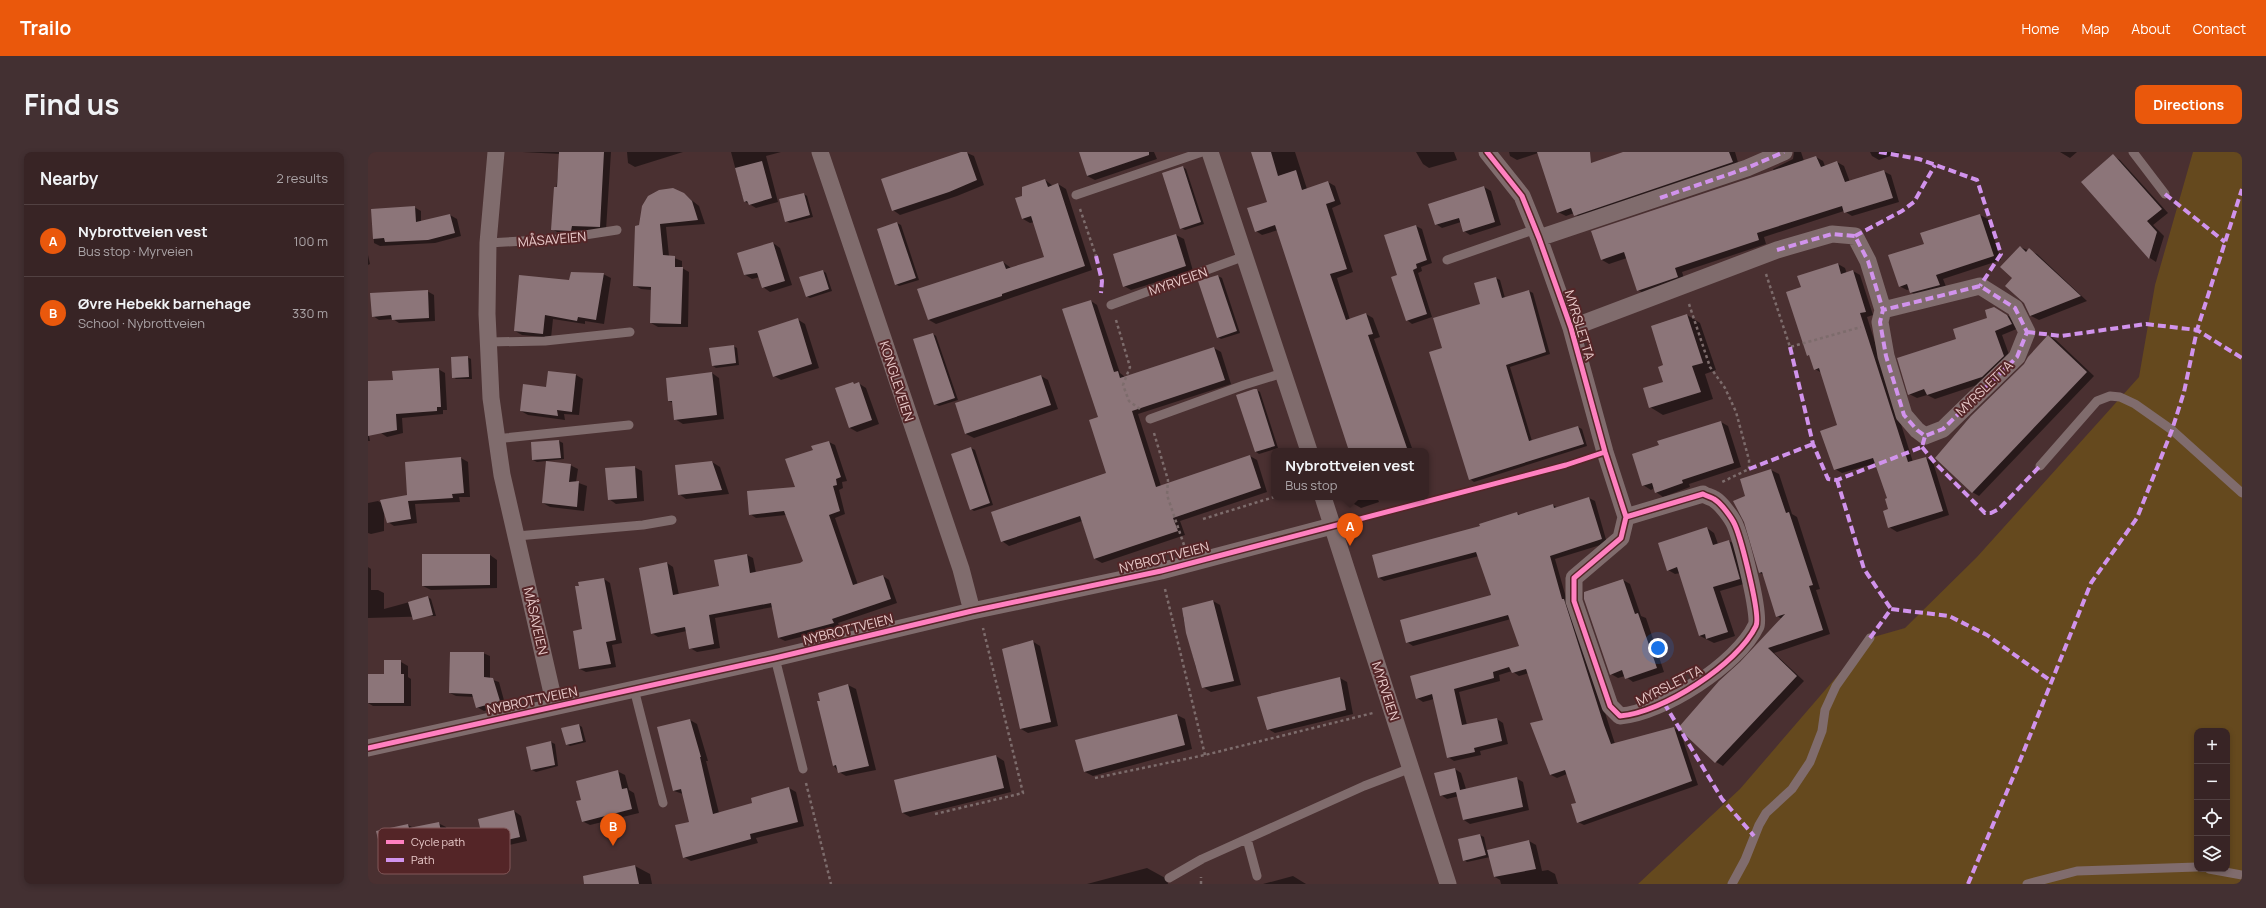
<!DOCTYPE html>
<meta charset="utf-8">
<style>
:root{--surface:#382425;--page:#433032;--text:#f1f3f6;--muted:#aba4a7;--line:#524142;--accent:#ea580c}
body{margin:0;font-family:Manrope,sans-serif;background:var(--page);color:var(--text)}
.controls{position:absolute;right:12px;bottom:12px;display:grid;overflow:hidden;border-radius:8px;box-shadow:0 2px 6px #0003}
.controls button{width:36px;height:36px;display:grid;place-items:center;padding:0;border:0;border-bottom:1px solid var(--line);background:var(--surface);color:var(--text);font:20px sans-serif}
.you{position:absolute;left:1290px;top:496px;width:14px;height:14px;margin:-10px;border:3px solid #fff;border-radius:50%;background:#1a73e8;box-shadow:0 0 0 6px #1a73e833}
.badge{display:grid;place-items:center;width:26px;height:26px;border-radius:50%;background:var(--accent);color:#fff;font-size:13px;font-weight:700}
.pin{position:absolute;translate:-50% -33px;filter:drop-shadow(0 1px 2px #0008)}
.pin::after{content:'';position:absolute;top:21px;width:14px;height:12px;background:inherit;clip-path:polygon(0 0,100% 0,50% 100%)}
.popup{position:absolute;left:903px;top:296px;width:158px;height:52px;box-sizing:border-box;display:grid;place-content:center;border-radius:8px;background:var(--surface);filter:drop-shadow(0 1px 3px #0005);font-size:13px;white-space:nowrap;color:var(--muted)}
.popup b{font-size:15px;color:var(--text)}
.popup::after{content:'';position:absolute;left:50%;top:100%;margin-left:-8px;border:8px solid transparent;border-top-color:var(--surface)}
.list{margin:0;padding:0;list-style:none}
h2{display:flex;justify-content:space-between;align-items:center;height:52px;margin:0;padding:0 16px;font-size:17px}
h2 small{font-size:13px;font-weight:400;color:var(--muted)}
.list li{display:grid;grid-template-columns:26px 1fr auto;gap:12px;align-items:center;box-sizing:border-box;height:72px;padding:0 16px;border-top:1px solid var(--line)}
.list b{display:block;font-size:15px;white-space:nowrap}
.list p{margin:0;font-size:13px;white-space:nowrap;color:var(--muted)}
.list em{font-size:13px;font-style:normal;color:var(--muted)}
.icon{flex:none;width:22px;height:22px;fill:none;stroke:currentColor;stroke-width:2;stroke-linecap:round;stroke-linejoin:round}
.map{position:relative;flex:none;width:1874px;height:732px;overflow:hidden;border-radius:8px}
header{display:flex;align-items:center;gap:24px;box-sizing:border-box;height:56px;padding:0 20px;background:var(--accent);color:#fff}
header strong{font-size:19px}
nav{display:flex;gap:22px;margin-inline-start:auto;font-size:14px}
.intro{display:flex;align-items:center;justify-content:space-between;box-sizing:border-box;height:96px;padding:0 24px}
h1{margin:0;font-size:28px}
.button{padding:10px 18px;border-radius:8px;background:var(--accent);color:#fff;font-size:14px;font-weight:700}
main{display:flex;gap:24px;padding:0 24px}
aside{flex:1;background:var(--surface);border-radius:8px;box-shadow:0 2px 6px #0003}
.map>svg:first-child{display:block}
.green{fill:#65491e;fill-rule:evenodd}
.shadow{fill:#0007}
.building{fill:#8c7579}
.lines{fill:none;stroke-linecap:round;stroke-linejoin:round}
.path{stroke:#7d6c6c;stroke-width:2.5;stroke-dasharray:3 3;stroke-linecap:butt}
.lane{stroke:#806c6d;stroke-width:9}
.street{stroke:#806c6d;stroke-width:17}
.quiet{stroke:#d193ec;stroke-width:4;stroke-dasharray:8 4;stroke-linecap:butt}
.cycleway-casing{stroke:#542527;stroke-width:8}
.cycleway{stroke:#ff80c0;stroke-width:5}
.labels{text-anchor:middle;stroke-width:4;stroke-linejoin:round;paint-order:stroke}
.street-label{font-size:13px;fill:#eacbcb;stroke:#542527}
.key{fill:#542527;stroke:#815758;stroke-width:1}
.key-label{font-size:11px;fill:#eacbcb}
</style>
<header>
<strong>Trailo</strong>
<nav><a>Home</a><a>Map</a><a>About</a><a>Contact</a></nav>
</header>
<div class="intro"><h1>Find us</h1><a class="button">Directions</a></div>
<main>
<aside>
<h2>Nearby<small>2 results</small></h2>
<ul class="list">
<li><span class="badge">A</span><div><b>Nybrottveien vest</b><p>Bus stop · Myrveien</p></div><em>100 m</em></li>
<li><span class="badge">B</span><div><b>Øvre Hebekk barnehage</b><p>School · Nybrottveien</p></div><em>330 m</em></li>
</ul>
</aside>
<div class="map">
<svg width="1874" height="732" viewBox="0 0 1874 732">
<rect width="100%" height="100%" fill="#4a3031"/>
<!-- green -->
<path class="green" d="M1825,0H1874V732H1270L1372,637L1502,486L1537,476L1609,405L1771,225L1787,133ZM1829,579H1859V717H1829Z"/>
<!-- shadow -->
<path class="shadow" d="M154,0H243L238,78H211L210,82L191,81L184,77L192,2Z
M259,0H315L267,15L260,11Z
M363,0H413L398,4L410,50L388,56L376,49Z
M597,0L606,4L616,33L589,44L532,63L525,58Z
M712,0H786L789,7L727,28L719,24Z
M884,0H927L939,37L960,30L967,34L973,52L964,56L985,120L969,126L982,168L998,162L1005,166L1012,185L1006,187L1045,299H982L910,78L894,83L888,79L900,50Z
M1048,0H1086L1089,8L1061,16L1055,12Z
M1141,0H1209L1214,15L1258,0H1367L1371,14L1214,67L1206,61L1198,64L1190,60L1170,1L1149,8L1142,4Z
M1426,0H1433L1436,9L1448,5L1455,9L1457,14L1469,10L1476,14L1482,30L1515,19L1523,23L1531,50L1484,64L1476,59L1396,85L1398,92L1314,120L1317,129L1277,142L1270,138L1259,106L1241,112L1234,108L1406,19L1405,17L1425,7Z
M1502,0H1533L1511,8L1504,4Z
M1692,0H1709L1702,6Z
M1745,4L1752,8L1800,61L1785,73L1796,84L1788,110L1782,106L1714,30Z
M815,15L818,17L836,72L817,78L813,76Z
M677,28L685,34L690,32L698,37L724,118L568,172L561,168L635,110L643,116L678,105L666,70L662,71L655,67V45Z
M1116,35L1123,39L1133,73L1102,83L1096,79L1093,70L1074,76L1068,72Z
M316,42L331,54L337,72L298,75L301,104L314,109V116L321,120L320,175H290L283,171L284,138L273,137L266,133L272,74Z
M436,42L439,44L445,65L422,71L418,69Z
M46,55L53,59V70L82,63L89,67L93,84L67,91L12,94L6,91L4,58Z
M1612,63L1620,67L1633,108L1575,127L1579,137L1550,145L1543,140L1542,137L1539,138L1531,134L1557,92Z
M529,71L533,73L551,128L531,134L528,132Z
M1048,74L1054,77L1064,111L1053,115L1054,119L1050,121L1064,165L1044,172L1039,168L1030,124Z
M808,83L816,87L825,119L763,138L756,134Z
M405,91L412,96L424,133L402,140L395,135L392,125L384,127L376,122Z
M1652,95L1669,102L1719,149L1671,168L1663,164L1646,126Z
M0,103L2,112L0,113Z
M1470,112L1477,116L1479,122L1485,119L1492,123L1505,163L1499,165L1545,310L1558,306L1565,310L1581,363L1529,380L1521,375L1520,347L1508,311L1474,321L1467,317L1471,273L1454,221L1447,217L1443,204L1440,203L1434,136Z
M455,119L458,121L464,139L442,146L438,144Z
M235,122L243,126L236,172L217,169V172L185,167L183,186L154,183L147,179L202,129Z
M850,124L854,126L872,181L853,187L850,185L831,130Z
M1128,126L1132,128L1137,146L1161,139L1165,141L1182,202L1142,215L1164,289L1210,275L1214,277L1219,294L1106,330L1102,327L1075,197L1113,152Z
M59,139L66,143L67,169L31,171L25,167L11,168L5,164Z
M723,149L729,153L752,221L757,225L846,196L853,200L863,232L770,262L793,334L882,304L889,308L899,340L812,369L817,383L734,411L727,407L714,369L641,394L634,389L740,322L732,266Z
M1634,160L1647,168L1651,176L1634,183L1643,208L1621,229L1567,247L1559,243L1549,246L1541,242L1589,188Z
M1319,163L1332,171L1348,218L1337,222L1345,247L1295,263L1282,255L1296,231L1297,213Z
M429,167L437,172L451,216L413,228L406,224Z
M565,182L568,184L590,248L571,254L567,252Z
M1681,184L1688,188L1726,224L1611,344L1604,340L1657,213Z
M365,194L369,196L371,213L348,216L345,214Z
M99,205L103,207L104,227H88L85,225Z
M70,217L77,221L79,258H75V262L34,266L35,281L19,285L13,281L26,229Z
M344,221L351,226L356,267L315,272L307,267L305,251L301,249Z
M208,223L215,227L211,263L196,262L197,268L160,263L153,259L179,236Z
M673,224L680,228L690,257L606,286L598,282L588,252Z
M490,231L498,236L511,272L489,280L482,276Z
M889,238L892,240L910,296L891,302L888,300Z
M1353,270L1360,274L1373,315L1321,332L1322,335L1295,345L1288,340L1286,336L1283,338L1275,333L1292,294Z
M0,279L2,289H0Z
M191,289L195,291L196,307L169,310L165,308L164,291Z
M461,290L467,293L479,329L474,330L475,336L471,338L477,362L467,366L490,433L515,424L521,428L529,451L470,471L472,475L417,489L411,486L405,455L347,466L352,496L329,500L322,496L319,479L290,485L284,481L299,411L305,415L311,443L352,435L379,403L385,406L388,421L433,412L436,409L418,363L388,366L382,362L428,336L446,299Z
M603,296L607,298L625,353L606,359L603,357Z
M93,306L100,310L102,345H91L92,350L47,352L49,371L26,374L20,370L16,361V379L3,382L0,381V351L10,349L15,352L40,343Z
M344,310L352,315L361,342L318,347L311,342Z
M202,313L210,317L208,330L219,334L216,359L182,355L175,351Z
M266,315L274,319L276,349L248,352L241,347Z
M1403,318L1411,322L1424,362L1429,365L1452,437L1448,438L1462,482L1406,501L1436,529L1355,614L1348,610L1373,511L1414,467L1409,464L1396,423L1392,421L1378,345Z
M984,345H1009L1011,350L993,356L986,352Z
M1221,346L1227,349L1239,391L1187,407L1199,449L1202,451L1247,592L1306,576L1312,579L1330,633L1216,673L1210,670L1209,651L1199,622L1189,626L1183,623L1176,569L1161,521L1151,524L1144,519L1131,523L1132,529L1091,540L1099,573L1129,567L1135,571L1140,592L1112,599L1113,603L1086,609L1080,605L1066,547L1055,550L1049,546L1152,495L1143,467L1045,494L1039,490L1125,444L1111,404L1016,429L1010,425L1113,375L1149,361L1153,363L1185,353L1190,356Z
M1339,376L1346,381L1350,392L1361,389L1369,393L1379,431L1352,439L1367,484L1346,491L1332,484L1312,421L1307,422L1300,418Z
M122,403L129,408V436L63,438L55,434Z
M0,415L3,417V438H10L16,441V457L60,445L63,447L68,464L0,466Z
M236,427L242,431L254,491L244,493L248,515L218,520L212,517L215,477Z
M1255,428L1262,432L1273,464L1278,466L1296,520L1265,530L1257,524L1250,526L1243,522Z
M845,449L852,453L873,533L843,540L835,535L830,517L828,516L815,465Z
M664,489L672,494L690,574L660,581L653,577Z
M83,501H115L122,504V527L131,530L137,552L116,559L109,555L106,545L88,544L82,541Z
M33,510L40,514V525L43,527V554H5L0,551V523H17Z
M972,526L979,530L985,562L907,581L900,577Z
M480,533L488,537L508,618L478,624L471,620L466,614Z
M809,563L817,567L824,597L725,624L717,620L708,588Z
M322,568L329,572L340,609H338L351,661L385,652L421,636L428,640L436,674L388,686L390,691L323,709L316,705L322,670L315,642L306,639L290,576Z
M211,573L214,575L218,590L202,594L198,592Z
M183,590L187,592L190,614L168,620L164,618Z
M628,604L636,609L643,640L542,665L535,661L527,629Z
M1087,617L1093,621L1098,637L1148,626L1155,630L1161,658L1102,672L1096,668L1091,644L1079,647L1073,643Z
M249,619L257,623L261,638L266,641L271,661L222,673L214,669V648Z
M146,659L153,664L159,689L124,697L117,693L111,668Z
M70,671L78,675L85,706L56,713L49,710L24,716L17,711L40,673L46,676Z
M1112,683L1116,685L1119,699L1161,689L1168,693L1174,719L1180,718L1187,722L1190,732H1133L1132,728L1127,725L1122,705L1099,710L1096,708L1091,688Z
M267,714L282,722L284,732H239L237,721Z
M779,716L799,727L800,732H719Z
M925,724L938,732H895Z"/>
<!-- building -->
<path class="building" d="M191,0H236L232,75L204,74L203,79L183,78L186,35H189Z
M593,0H599L609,28L581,40L524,59L513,27Z
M711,0H781V3L719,24Z
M883,0H903L910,24L928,18L934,38L960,29L967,49L958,52L979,117L962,122L978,168L998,161L1005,182L1000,183L1040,299H981L907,73L887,80L879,56L899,50Z
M1169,0H1222L1223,11L1255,0H1361L1365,10L1206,64L1203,56L1189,61Z
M1745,2L1794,57L1779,69L1789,80L1781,107L1713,30Z
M1448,4L1453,15L1469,9L1477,30L1516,18L1525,46L1476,61L1474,54L1389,81L1391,88L1307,116L1310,125L1269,139L1256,100L1233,108L1223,79Z
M394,9L404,46L381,53L379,49L376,50L367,16Z
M815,14L833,70L812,77L794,21Z
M677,27L680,35L690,31L717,114L634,142V144L560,168L549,137L635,109L638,117L676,105L663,64L654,67L647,46L654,44V35Z
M1116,34L1127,70L1095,80L1091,66L1067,73L1060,52Z
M305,36L316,41L324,49L330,68L292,72L295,103L307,104V115H315L313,172L282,171L283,135L265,134L267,74L271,73L274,54L280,44L291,38Z
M436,41L442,63L417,70L411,47Z
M47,54L48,70L82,62L87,81L60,88L17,90L16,86L5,87L3,57Z
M1612,62L1626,104L1568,123L1572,133L1542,141L1539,132L1531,135L1520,103L1556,92L1552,81Z
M529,70L548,126L527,133L509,77Z
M1048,73L1059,108L1048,112L1049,116L1045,118L1059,162L1038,169L1023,125L1029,123L1016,83Z
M808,82L818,114L755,135L745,102Z
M405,90L417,129L394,136L389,121L376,123L369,101Z
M1652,94L1658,100L1661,96L1713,144L1662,164L1656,151L1637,134L1644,126L1632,115Z
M1470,111L1473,122L1485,118L1498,160L1492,161L1540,310L1558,305L1575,359L1520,376L1515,359L1520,357L1517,347L1519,346L1505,306L1466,318L1452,279L1469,273L1451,216L1446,218L1441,203L1439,204L1418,140L1433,135L1429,124Z
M455,118L461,137L438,145L431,125Z
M203,120L236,121L228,168L210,165L209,169L177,163L175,182L146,179L151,123L201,128Z
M850,123L869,179L849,186L830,129Z
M1128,125L1134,146L1161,138L1178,200L1138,213L1161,289L1210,274L1216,292L1101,328L1061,200L1074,196L1065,166L1112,152L1106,131Z
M60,138L61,166L24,168L23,163L4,165L2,141Z
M723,148L746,220L750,219L752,226L846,195L857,228L764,259L788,335L882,303L893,336L805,366L810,379L726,407L712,364L633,390L623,360L738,321L721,268L730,265L694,157Z
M1626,155L1639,163L1644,172L1627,179L1636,204L1614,225L1559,243L1556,237L1540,243L1529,206L1588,187L1585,177L1619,166L1617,158Z
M1319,162L1335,211L1324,214L1333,240L1281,256L1275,236L1295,230L1290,215L1295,213L1283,174Z
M430,166L444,212L405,225L390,179Z
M565,181L587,246L566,253L545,187Z
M1680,183L1719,220L1604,341L1567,306L1603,264L1656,212L1660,205Z
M366,193L368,211L344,214L341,196Z
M100,204L101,225L84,226L83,205Z
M71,216L73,255H69V259L28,262L29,278L0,284V229L25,228L24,219Z
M180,219L208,222L204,260L189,258L190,264L152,259L155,232L178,235Z
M344,220L349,263L306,268L304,249H300L298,226Z
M673,223L683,253L597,282L587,251Z
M485,230L486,232L491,230L504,268L481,276L467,236Z
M886,237H889L907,294L887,300L868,243Z
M1353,269L1366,311L1314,328L1315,331L1287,341L1284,331L1274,334L1264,302L1291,293L1289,289Z
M191,288L193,306L164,308L163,290Z
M461,289L473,325L468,327L469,333L465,334L472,359L461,363L485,433L515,423L523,447L464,467L466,471L410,486L403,451L341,463L346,492L321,497L317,475L283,482L271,416L299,410L305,443L351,434L346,408L379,402L382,421L432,411L435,409L416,359L381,363L379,339L427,335L417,307L445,298L443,294Z
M603,295L622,351L602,358L583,302Z
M93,305L96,341L84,342L85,346L40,349L43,367L19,371L12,348L39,343L37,310Z
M178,309L203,312L201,330L211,329L209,355L174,351Z
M344,309L354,338L310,343L307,313Z
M267,314L269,346L240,348L237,316Z
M1403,317L1418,361L1421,360L1445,433L1441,434L1455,478L1400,496L1429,524L1347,611L1310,576L1351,529L1372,510L1417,462L1408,465L1394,420L1391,421L1376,370L1365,349L1377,344L1372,327Z
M1221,345L1234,387L1182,404L1194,447H1196L1236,573L1243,592L1306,575L1324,629L1209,671L1203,652L1208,651L1197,618L1182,623L1162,571L1175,568L1158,517L1144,521L1141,515L1125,520L1126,526L1086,537L1094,573L1129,566L1134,589L1106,596L1107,600L1079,606L1064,542L1048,547L1042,524L1151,494L1140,463L1038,491L1032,468L1123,443L1108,400L1010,426L1004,403L1112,374L1111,372L1149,360L1150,363L1185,352L1186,356Z
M1339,375L1345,393L1361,388L1372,427L1345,435L1360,480L1338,487L1337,482L1331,484L1309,415L1299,419L1290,391Z
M54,402H122V433L54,434Z
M236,426L248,488L238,490L243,512L211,517L205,479L214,477L207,434H211L210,430Z
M1255,427L1267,462L1270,461L1289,516L1257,527L1254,518L1242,523L1216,447V440Z
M60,444L65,463L45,468L40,450Z
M845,448L866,529L834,536L818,481L814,456Z
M665,488L683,570L652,577L634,497Z
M82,500H116V525L125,526L132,549L108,556L104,542L81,541Z
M16,508H33V522H36V551H0V522H16Z
M972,525L978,558L899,578L889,545Z
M480,532L501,614L470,621L468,613L465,614L449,549H452L450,541Z
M809,562L817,593L716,620L707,588Z
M322,567L333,605H332L345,662L384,651L383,646L421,635L430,670L382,682L383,687L315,706L307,673L321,670L313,637L305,639L289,575Z
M211,572L215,589L198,593L193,576Z
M183,589L187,613L163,618L158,595Z
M628,603L636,636L534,661L526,628Z
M1087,616L1092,638L1149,625L1155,655L1095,668L1088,640L1072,644L1066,621Z
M250,618L254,637L259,636L264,657L214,670L208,649L213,648L208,629Z
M146,658L152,685L116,693L110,667Z
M71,670L78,702L48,710L45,705L16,712L8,679L40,672L41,676Z
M1112,682L1118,703L1095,709L1090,687Z
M1161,688L1168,717L1126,725L1119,698Z
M267,713L271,732H216L215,724Z"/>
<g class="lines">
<!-- path -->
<path class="path" d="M712,57L728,104
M1398,122L1422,195L1493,175
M1321,152L1342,215L1357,236L1368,260L1381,308V317L1354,330
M748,168L762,215L755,233L761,249L772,257
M786,281L800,328L799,343L816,393
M835,367L906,345
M797,437L837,603
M727,626L837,603L1005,561
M438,631L463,732
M567,662L655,641L615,476
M833,732V725"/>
<!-- lane -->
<path class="lane" d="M1765,0L1797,42
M708,43L834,0
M120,91L191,87L249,78
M1079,108L1168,77
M743,153L877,104
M120,190L177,189L262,180
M782,267L876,233L915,221
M127,287L261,273
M1672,314L1729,249L1742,244L1752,245L1767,252L1804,278L1874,341
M149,384L275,373L304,368
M407,506L435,617
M266,537L295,651
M879,687L889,724
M1841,717L1874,723
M801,726L834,707L996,634L1043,616
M1364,732L1377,708L1391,673L1398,661L1424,637L1442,610L1454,579L1457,558L1468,534L1502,486
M1659,732L1709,719L1829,715"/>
<!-- street -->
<path class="street" d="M128,0L120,91L119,162L123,246L134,323L187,554
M452,0L593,417L604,459
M842,0L941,299
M1119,0L1154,44L1171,86L1203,176L1237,300L1258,365L1253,386L1206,426V449L1242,554L1252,564C1294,561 1370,512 1388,474C1393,463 1373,387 1367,373C1364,366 1353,351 1346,347C1343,345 1338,344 1335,342L1258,365
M1171,86L1379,16L1416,0
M1203,176L1409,98L1464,82L1487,84L1500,109L1515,158L1512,170L1518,204L1536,263L1549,278L1557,284L1575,277L1649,205L1659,180L1647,156L1612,134L1515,158
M955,345L1080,732
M0,596L407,506L604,459L793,419L964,374"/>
<!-- quiet -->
<path class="quiet" d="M1511,0L1551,7L1609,28L1633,102L1612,134
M1797,42L1857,90
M1292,46L1379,16L1416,0
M1487,84L1534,59L1546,50L1567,13
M1409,98L1464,82L1487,84L1500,109L1515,158L1512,170L1518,204L1536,263L1549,278L1557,284L1575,277L1649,205L1659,180L1647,156L1612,134L1515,158
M728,104L734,129L733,141
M1659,180L1693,184L1778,172L1829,178L1874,206
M1422,195L1445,292L1460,327L1469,328L1554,295L1557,284
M1554,295L1568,312L1617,361H1623L1631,357L1672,314
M1381,317L1445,292
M1469,328L1496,417L1523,457
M1502,486L1523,457L1581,464L1619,483L1683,529
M1296,551L1354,647L1386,684
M1600,732L1651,611L1723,431L1769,366L1804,278L1816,240L1829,178L1874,37"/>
<defs>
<path id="cycleway" d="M1119,0L1154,44L1171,86L1203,176L1237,300L1258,365L1253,386L1206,426V449L1242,554L1252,564C1294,561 1370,512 1388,474C1393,463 1373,387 1367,373C1364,366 1353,351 1346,347C1343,345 1338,344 1335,342L1258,365
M0,596L407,506L604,459L793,419L1198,313L1237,300"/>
</defs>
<!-- cycleway casing -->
<use href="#cycleway" class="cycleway-casing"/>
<!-- cycleway -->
<use href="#cycleway" class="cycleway"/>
</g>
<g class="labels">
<!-- street labels -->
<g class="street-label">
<text transform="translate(184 87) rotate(-5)" y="5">MÅSAVEIEN</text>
<text transform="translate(810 129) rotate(-19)" y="5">MYRVEIEN</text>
<text transform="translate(1212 173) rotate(73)" y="5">MYRSLETTA</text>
<text transform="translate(529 229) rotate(72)" y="5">KONGLEVEIEN</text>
<text transform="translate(1616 236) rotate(-44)" y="5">MYRSLETTA</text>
<text transform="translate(796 405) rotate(-14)" y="5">NYBROTTVEIEN</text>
<text transform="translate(168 469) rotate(77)" y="5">MÅSAVEIEN</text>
<text transform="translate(480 477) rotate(-14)" y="5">NYBROTTVEIEN</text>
<text transform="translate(1301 533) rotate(-27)" y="5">MYRSLETTA</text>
<text transform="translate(1018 539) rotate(72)" y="5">MYRVEIEN</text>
<text transform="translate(164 548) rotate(-12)" y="5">NYBROTTVEIEN</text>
</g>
</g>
<!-- legend -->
<rect x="10" y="676" width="132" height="46" rx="6" class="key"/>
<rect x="18" y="688" width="18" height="4" fill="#ff80c0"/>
<rect x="18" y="706" width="18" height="4" fill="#d193ec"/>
<g class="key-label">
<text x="43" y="694">Cycle path</text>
<text x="43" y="712">Path</text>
</g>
</svg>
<div class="controls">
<button>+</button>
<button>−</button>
<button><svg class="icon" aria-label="locate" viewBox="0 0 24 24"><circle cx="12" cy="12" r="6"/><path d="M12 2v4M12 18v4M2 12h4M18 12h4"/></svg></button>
<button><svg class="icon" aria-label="layers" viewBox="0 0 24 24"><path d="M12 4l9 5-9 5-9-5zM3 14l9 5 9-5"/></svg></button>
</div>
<div class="you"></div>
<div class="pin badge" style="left:982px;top:394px">A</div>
<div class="popup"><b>Nybrottveien vest</b>Bus stop</div>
<div class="pin badge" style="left:245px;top:694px">B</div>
</div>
</main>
